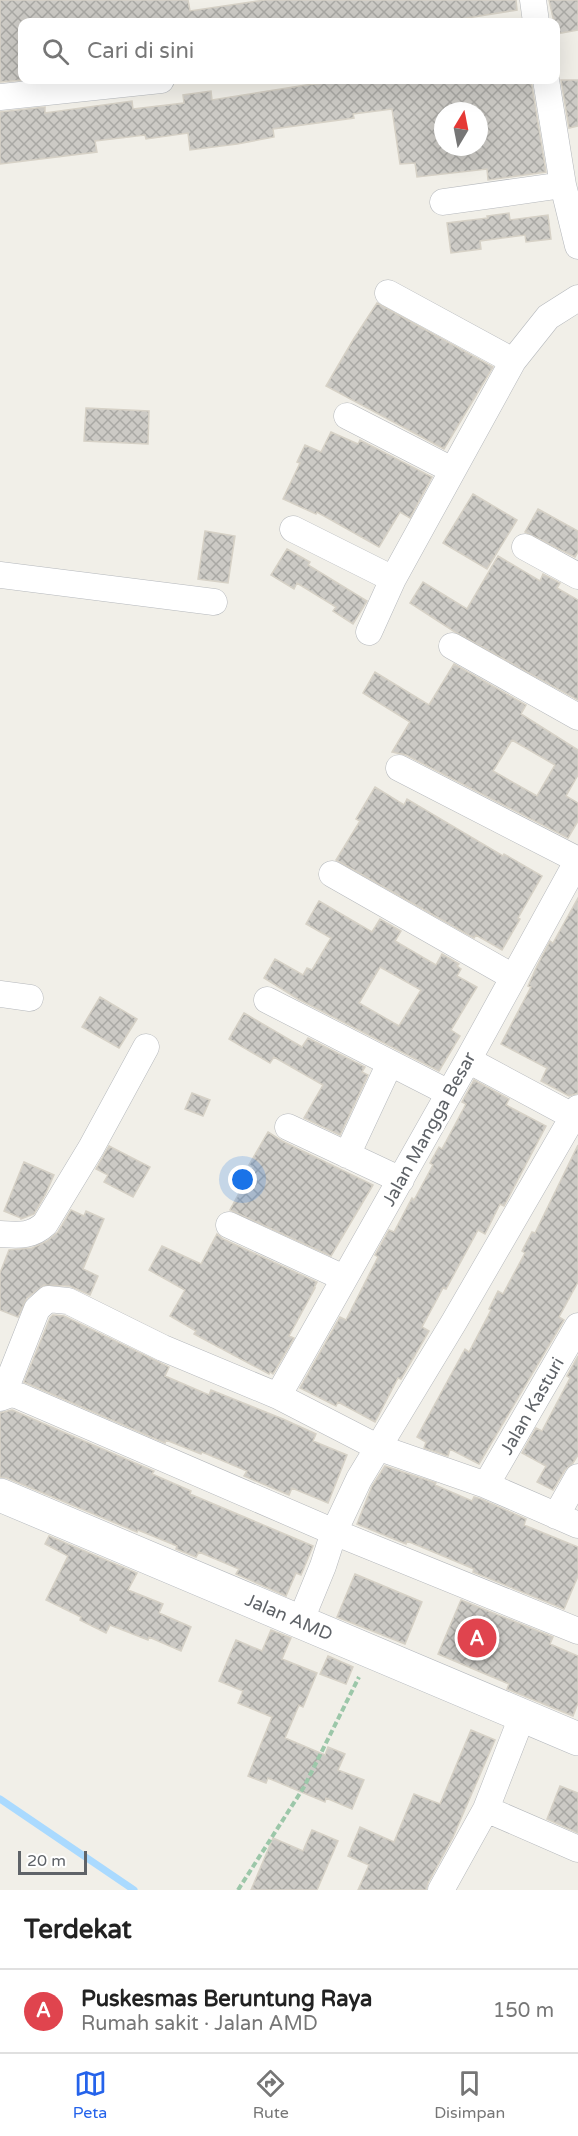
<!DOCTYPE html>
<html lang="id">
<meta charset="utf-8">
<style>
:root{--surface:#fff;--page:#f2f2f2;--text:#222;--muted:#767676;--line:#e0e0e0;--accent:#2563eb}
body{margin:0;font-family:"Varela Round",sans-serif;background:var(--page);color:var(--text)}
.compass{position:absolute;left:434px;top:102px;width:54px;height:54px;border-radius:50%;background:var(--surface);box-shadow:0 6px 24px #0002;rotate:10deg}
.scale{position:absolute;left:18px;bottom:15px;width:69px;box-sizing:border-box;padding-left:6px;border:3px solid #5f6368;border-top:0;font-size:16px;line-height:21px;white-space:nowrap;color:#5f6368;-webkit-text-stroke:4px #fff;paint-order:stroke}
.you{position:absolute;left:243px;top:1180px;width:21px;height:21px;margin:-15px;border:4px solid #fff;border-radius:50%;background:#1a73e8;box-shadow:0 0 0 9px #1a73e833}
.badge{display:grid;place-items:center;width:39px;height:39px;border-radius:50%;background:var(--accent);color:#fff;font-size:20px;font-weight:700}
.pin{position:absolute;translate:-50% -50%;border:3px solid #fff;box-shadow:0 2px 6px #0006}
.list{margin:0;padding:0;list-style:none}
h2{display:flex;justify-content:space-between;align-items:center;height:78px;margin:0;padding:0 24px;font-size:26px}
h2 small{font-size:20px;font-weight:400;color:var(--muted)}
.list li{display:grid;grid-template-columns:39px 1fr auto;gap:18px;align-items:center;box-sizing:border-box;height:84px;padding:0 24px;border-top:2px solid var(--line)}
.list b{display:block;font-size:22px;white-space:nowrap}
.list p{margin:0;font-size:20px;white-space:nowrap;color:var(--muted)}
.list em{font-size:20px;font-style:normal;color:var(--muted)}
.icon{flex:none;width:33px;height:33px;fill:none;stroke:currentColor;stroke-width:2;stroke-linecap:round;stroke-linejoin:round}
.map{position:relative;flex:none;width:578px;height:1890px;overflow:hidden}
.search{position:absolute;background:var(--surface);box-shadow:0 6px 24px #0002;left:18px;right:18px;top:18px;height:66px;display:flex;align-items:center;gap:15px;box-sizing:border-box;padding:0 21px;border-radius:12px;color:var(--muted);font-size:22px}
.sheet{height:162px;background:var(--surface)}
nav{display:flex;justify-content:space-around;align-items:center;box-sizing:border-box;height:84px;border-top:2px solid var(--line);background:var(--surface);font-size:16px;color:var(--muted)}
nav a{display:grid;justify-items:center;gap:3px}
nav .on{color:var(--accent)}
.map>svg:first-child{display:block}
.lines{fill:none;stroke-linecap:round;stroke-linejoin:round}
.stream{stroke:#aadaff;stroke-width:7}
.building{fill:url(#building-cross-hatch);stroke:#d6d1c6;stroke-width:1.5;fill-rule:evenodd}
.street-casing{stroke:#b5b8bc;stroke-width:27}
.secondary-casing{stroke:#b6babf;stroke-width:34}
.path{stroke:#9cc7a9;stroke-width:4;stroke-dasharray:6 3;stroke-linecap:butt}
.street{stroke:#fff;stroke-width:26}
.secondary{stroke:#fff;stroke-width:33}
.labels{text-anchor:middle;stroke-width:6;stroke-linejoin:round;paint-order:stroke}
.street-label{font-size:18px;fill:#5f6368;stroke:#fff}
</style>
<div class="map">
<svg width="578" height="1890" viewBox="0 0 578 1890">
<defs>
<pattern id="building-cross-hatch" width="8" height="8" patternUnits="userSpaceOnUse" patternTransform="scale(1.5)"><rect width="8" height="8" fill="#cccac5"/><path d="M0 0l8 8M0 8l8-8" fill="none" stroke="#a9a8a4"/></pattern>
</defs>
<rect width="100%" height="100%" fill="#f1efe8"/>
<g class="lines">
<!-- stream -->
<path class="stream" d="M0,1799L134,1890"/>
</g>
<!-- building -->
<path class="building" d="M0,0H188L190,11L265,0H516L517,10L442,22H22L23,80L0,82Z
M549,0H578V30L556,34L555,22H554Z
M355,80H531L546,172L488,180L487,169L417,177L415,163L400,164L392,109L353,114L354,118L273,129L274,137L237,144L190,150L188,133L146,139L145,135L95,141L97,152L0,164V112L45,107V113L132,101L133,109L184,103L183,95L211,91L212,100L306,85ZM443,111H479V147H443Z
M561,80H578V126L569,128Z
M509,213L510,220L548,215L551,239L526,242L525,235L480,241L481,249L451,253L447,223L488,218L487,216Z
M377,303L493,367L444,449L326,386L353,340Z
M86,408L149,411L148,444L84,441Z
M331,432L358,444L360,440L432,477L410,518L400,512L379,547L317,512L316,514L283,499L300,463L297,462L305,445L321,452Z
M473,494L517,520L487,569L443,543Z
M538,509L578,531V552L575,557L525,532Z
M205,531L235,536L228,583L198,579Z
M287,549L310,562L308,565L367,601L353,624L333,611L336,607L297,583L294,589L271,575Z
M498,556L540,581L543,574L560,583L557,588L578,600V700L455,632L410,603L423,582L467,609Z
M454,664L526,705L521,714L578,750V775L566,796L578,803V821L568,838L406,755L392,752L410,722L363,693L375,672L429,705ZM512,740L555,765L537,796L493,771Z
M375,787L404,805L407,799L503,856L504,854L542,876L518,918L520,919L502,950L476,935L474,938L336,860L360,821L356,819Z
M578,898V1093L569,1096L541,1081L547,1068L501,1044L531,987L528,986L537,966L550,941L553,943Z
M319,901L372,932L380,919L401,931L395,941L436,965L442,954L459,964L457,966L461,969L457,976L477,987L451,1030L460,1036L439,1071L298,999L264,978L275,959L303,975L307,968L312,970L331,938L306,924ZM380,967L421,990L399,1026L359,1003Z
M100,997L137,1019L119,1048L82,1027Z
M244,1013L302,1047L308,1038L365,1067L362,1072L368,1075L340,1135L304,1118L323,1085L274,1057L270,1063L229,1039Z
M474,1080L509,1099L506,1105L546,1126L504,1206L500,1204L485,1234L478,1230L446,1289L443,1288L422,1327L429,1331L401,1379L398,1378L375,1422L338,1402L336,1406L300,1388L340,1317L346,1320L378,1257L375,1255L389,1230L394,1232L412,1198L414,1200L433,1165L430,1163L439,1147L442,1149L466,1104L462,1102Z
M192,1093L210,1100L203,1116L185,1109Z
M268,1132L282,1141L373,1185L331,1256L230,1210L253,1167L249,1165Z
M578,1145V1282L559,1317L564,1320L479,1464L450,1449L448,1456L424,1448L426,1442L417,1437L465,1349L469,1352L491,1310L489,1309L498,1291L503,1294L525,1253L522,1251L532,1232L535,1233Z
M109,1146L150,1167L133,1197L104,1182L108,1175L96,1169Z
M24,1162L54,1175L45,1195L34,1214L21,1219V1218L4,1211Z
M71,1210L84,1216L86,1211L104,1219L83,1269L98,1276L90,1295L70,1286L44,1285L27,1298L18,1317L0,1310V1273L9,1250L32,1248L47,1241L58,1232Z
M217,1234L223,1239L317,1282L314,1288H315L289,1336L294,1338L273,1374L270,1372L269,1374L194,1334L196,1331L170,1316L185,1290L149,1270L162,1246L201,1264Z
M53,1315L64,1316L169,1367L165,1376L209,1395L211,1390L283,1419L316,1434L313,1441L347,1455L328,1503L292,1488L289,1495L244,1476L247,1471L202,1452L201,1454L166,1440L165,1443L24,1382L50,1318Z
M578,1356V1455L573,1463L565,1470L553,1490L537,1482L546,1466L522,1453L536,1428L542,1431L570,1378L567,1376Z
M12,1410L154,1471L152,1474L191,1491L190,1494L313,1546L301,1575L296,1573L286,1596L236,1574L239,1569L199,1552L196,1557L176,1549L177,1546L138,1530L137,1532L7,1478L0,1477V1413Z
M385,1466L436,1483L435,1485L472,1501L474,1497L481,1499L526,1519L524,1525L578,1547V1576L564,1609L473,1572L474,1569L431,1551L407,1541L406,1544L357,1524L372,1486Z
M49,1536L137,1573L128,1590L163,1604L159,1613L191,1627L181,1651L149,1637L148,1640L110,1625L106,1633L80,1620L81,1617L46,1600L68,1556L45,1544Z
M355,1574L422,1602L405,1644L337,1617Z
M461,1600L553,1637L550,1644L578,1656V1703L573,1716L507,1689L509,1684L438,1654Z
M271,1630L291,1638L282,1659L317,1673L303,1707L299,1705L285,1738L325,1755L328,1747L345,1754L338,1770L364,1780L352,1809L326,1798L325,1802L268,1778L266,1783L248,1776L272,1717L238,1703L243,1691L219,1681L236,1640L262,1651Z
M328,1656L353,1667L346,1684L320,1674Z
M471,1730L495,1740L453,1837L428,1883L426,1890H358L369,1865L348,1856L360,1827L394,1842L414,1794L440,1804Z
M560,1786L578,1793V1833L547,1819Z
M312,1830L338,1841L317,1890H251L273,1838L303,1851Z"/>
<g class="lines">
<defs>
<path id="street" d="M533,0L536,22
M546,80L563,185L578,246
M0,97L161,80
M443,202L563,185
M388,293L513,361
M347,416L452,470
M293,529L393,579
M525,547L578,576
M0,575L214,602
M369,632L393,579L513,361L548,317L578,298
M452,646L578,717
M399,768L578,860
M332,874L513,977
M0,994L30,998
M267,1000L449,1093
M468,1060L578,1119
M288,1127L401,1180
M347,1155L390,1063
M229,1225L344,1278
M0,1234C18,1235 31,1237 45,1224L91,1148L146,1047
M3,1395L37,1309L48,1299L68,1301L163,1348L278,1396L377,1447L486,1485L578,1525
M278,1396L468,1060L578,860
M0,1398L11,1394L19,1396L334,1532L578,1631
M486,1485L578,1326
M556,1516L578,1477
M300,1622L323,1566L334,1532L359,1479L454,1322L578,1108
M486,1809L578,1849
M441,1890L486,1809L523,1714"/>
<path id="secondary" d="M0,1495L578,1739"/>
</defs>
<!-- street casing -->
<use href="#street" class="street-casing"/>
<!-- secondary casing -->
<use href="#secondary" class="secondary-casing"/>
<!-- path -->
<path class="path" d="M238,1890L304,1787L359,1677"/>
<!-- street -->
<use href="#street" class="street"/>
<!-- secondary -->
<use href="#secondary" class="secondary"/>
</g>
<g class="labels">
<!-- street labels -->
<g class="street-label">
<text transform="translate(429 1129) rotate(-61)" y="6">Jalan Mangga Besar</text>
<text transform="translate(532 1406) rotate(-60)" y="6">Jalan Kasturi</text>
<text transform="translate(289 1617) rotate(23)" y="6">Jalan AMD</text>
</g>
</g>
</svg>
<svg class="compass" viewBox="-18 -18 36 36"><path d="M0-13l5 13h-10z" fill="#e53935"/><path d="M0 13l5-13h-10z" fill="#767676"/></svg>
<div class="scale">20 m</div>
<div class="you"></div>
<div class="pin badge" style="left:477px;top:1638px;background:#e0444e">A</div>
<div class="search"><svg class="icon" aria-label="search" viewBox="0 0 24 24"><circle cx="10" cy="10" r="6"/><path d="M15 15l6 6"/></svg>Cari di sini</div>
</div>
<section class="sheet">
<h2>Terdekat<small></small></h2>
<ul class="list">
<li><span class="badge" style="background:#e0444e">A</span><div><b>Puskesmas Beruntung Raya</b><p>Rumah sakit · Jalan AMD</p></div><em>150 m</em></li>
</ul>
</section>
<nav>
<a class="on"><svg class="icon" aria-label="map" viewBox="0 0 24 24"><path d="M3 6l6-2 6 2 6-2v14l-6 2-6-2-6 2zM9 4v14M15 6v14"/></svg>Peta</a>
<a><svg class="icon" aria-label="directions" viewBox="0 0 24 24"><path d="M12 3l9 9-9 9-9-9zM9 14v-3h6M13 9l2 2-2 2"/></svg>Rute</a>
<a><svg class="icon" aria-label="saved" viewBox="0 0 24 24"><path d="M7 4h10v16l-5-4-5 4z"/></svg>Disimpan</a>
</nav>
